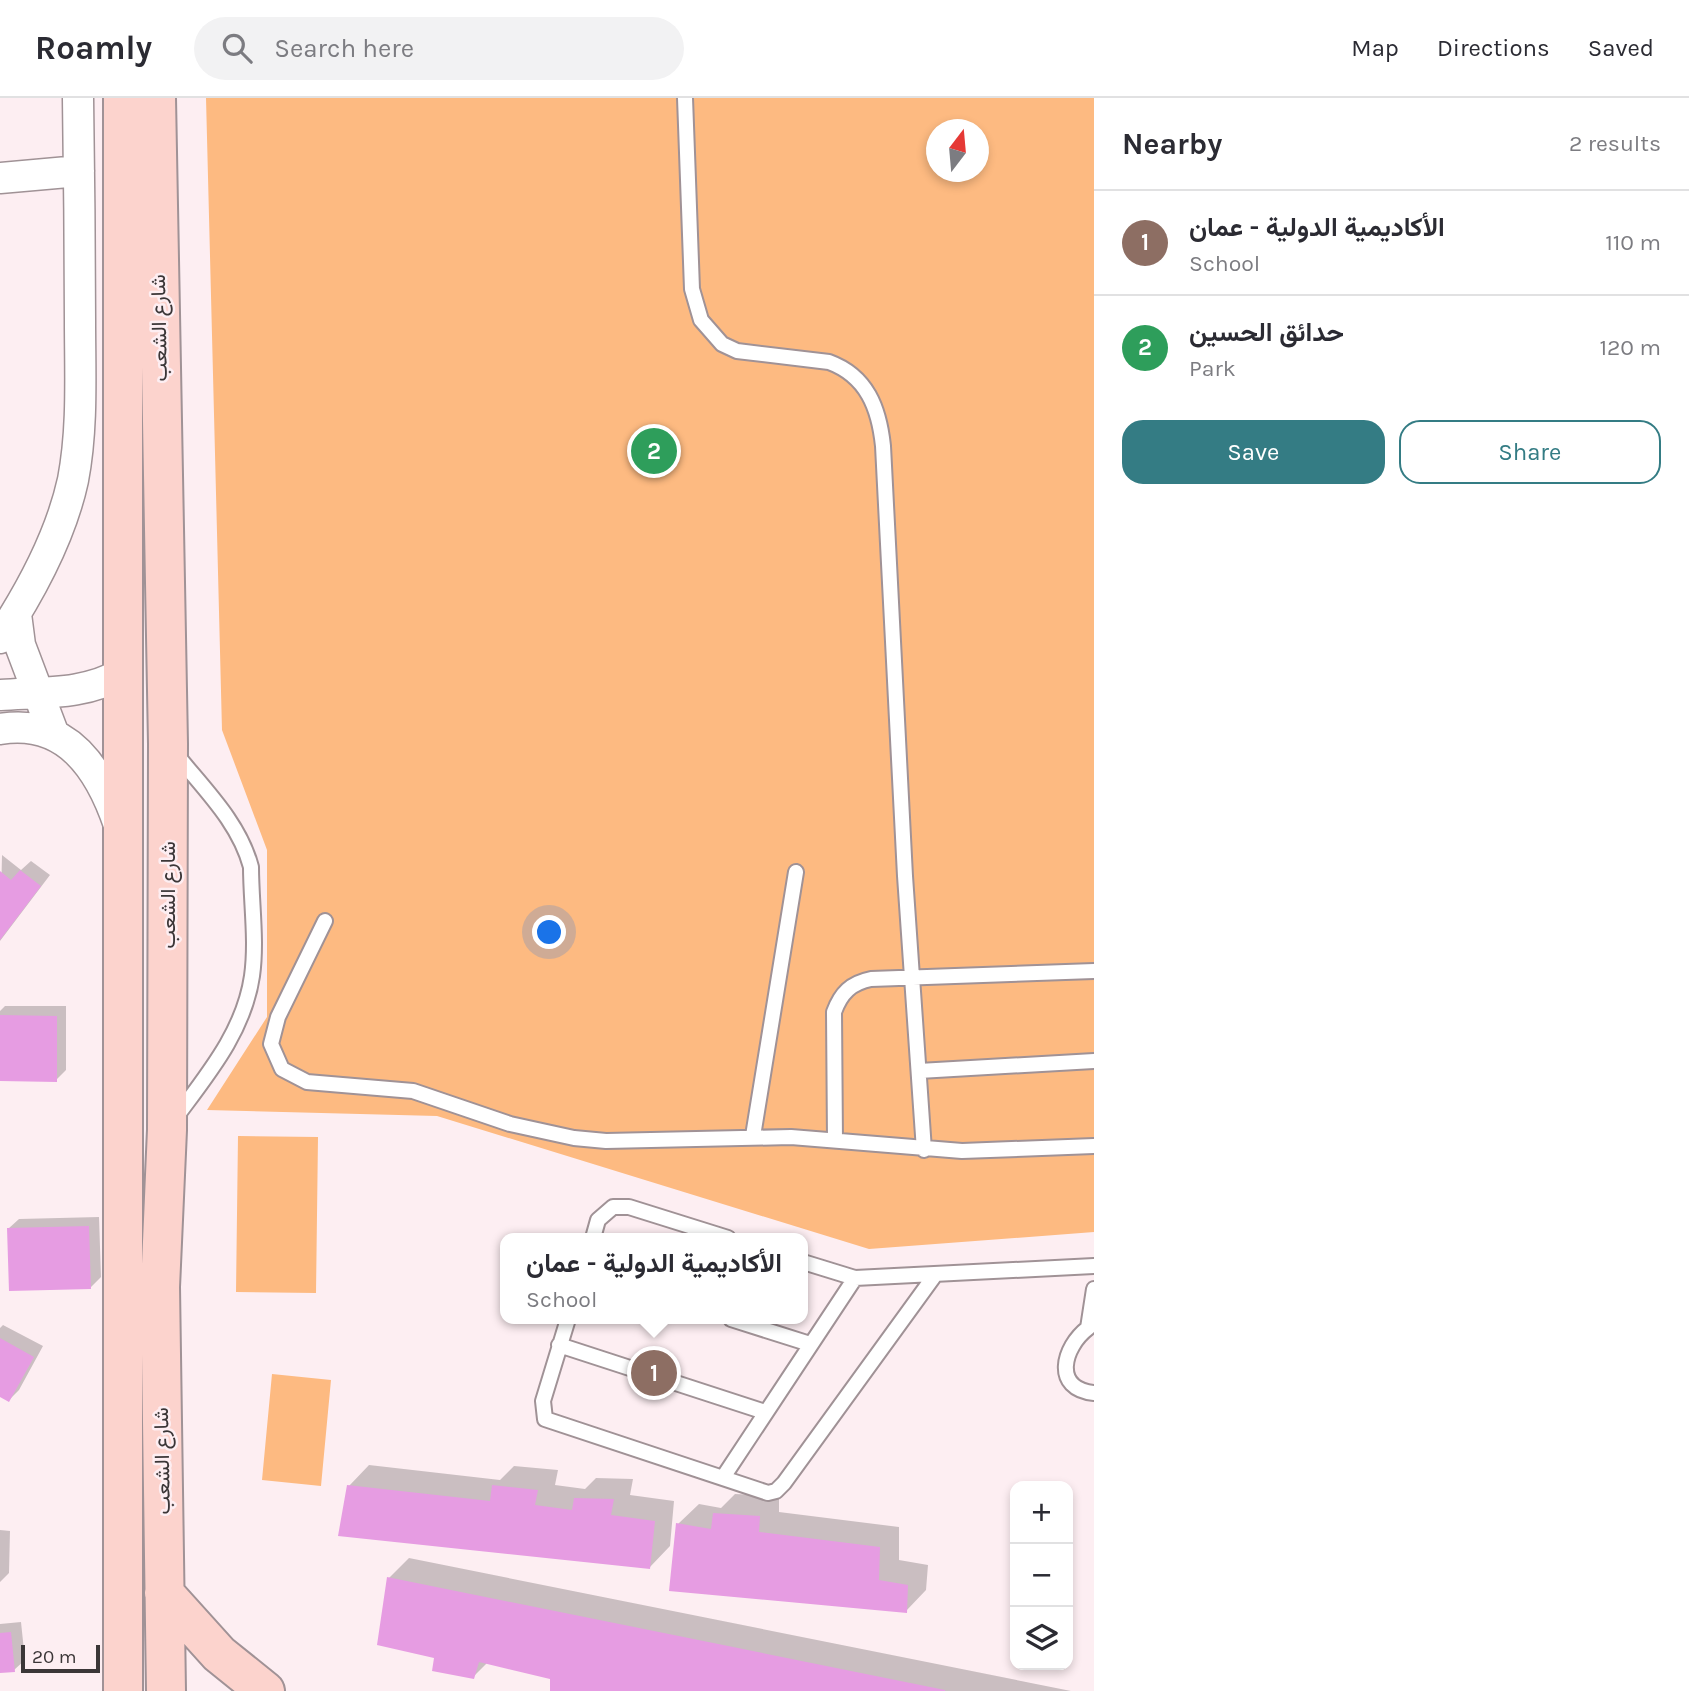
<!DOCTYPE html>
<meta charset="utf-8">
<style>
:root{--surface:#fff;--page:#f2f2f3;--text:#2b2b33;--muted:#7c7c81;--line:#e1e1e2;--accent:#347c84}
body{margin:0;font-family:Karla,Vazirmatn,sans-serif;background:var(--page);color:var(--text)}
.controls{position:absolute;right:21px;bottom:21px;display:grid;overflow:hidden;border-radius:14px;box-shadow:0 4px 10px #0003}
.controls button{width:63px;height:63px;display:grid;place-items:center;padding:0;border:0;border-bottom:2px solid var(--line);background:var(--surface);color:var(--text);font:35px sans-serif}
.compass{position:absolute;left:926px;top:21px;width:63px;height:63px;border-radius:50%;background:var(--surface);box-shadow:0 4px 10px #0003;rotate:16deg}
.scale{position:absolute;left:21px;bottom:18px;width:79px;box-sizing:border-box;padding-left:7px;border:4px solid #3b3637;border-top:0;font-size:19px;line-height:24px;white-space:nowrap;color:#3b3637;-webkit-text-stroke:5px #fdeef2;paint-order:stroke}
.you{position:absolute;left:550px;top:835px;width:24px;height:24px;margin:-18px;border:5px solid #fff;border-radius:50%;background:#1a73e8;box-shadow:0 0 0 10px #1a73e833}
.badge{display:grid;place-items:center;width:46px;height:46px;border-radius:50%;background:var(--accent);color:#fff;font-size:23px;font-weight:700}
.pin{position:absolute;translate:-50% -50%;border:4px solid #fff;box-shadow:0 2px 7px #0006}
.popup{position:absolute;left:500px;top:1135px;width:308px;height:91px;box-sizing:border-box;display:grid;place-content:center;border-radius:14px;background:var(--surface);filter:drop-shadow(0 2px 5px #0005);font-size:23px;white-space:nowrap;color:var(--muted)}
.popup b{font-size:26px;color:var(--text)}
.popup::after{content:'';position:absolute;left:50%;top:100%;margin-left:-14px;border:14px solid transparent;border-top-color:var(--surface)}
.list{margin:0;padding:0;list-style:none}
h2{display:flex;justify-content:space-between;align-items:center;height:91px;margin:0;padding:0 28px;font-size:30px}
h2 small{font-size:23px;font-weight:400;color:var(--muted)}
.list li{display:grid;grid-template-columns:46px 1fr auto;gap:21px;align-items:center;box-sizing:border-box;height:105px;padding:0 28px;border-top:2px solid var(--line)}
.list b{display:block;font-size:26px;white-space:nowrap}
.list p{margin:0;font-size:23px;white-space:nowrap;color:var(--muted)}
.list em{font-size:23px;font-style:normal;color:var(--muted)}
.actions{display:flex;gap:14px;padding:21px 28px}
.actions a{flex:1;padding:16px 0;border:2px solid var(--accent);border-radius:21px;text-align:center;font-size:24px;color:var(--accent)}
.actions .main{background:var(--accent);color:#fff}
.icon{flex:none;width:38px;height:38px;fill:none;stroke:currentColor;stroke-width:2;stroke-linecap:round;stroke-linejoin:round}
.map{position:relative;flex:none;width:1094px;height:1593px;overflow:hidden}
header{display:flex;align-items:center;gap:42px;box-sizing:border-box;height:98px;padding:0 35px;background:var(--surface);border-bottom:2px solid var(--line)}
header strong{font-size:33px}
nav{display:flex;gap:38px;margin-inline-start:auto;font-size:24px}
.search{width:490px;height:63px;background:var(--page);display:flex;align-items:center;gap:18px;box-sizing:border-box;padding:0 24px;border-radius:38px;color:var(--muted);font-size:26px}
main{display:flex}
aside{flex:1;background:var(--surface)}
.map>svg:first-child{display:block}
.green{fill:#fdba81;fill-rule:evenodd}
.shadow{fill:#0003}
.building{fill:#e69ce2}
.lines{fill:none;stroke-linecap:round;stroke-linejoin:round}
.lane-casing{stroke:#a09296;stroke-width:18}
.street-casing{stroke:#a09296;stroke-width:33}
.secondary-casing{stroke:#a09296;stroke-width:42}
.lane{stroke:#fff;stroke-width:14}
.street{stroke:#fff;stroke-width:30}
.secondary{stroke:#fcd3cd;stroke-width:38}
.labels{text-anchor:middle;stroke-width:5;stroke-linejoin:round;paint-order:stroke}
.street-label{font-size:21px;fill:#3b3637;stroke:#fdeef2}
</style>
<header>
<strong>Roamly</strong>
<div class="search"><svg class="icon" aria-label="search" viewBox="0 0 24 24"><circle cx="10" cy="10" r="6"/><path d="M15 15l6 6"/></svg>Search here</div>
<nav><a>Map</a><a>Directions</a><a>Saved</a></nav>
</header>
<main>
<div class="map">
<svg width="1094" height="1593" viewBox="0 0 1094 1593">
<rect width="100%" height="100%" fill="#fdeef2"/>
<!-- green -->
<path class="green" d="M206,0H1094V1134L869,1151L437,1018L207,1012L267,919V752L222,632ZM936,32H978V74H936Z
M238,1038L318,1039L316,1195L236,1194Z
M272,1276L331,1282L321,1388L262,1382Z"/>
<!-- shadow -->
<path class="shadow" d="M2,757L21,772L31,763L50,777L0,843Z
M5,908H66V972L56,982L0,981V913Z
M99,1119L101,1179L91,1189L8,1131L19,1121Z
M3,1227L43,1248L19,1292L9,1302L0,1297V1230Z
M369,1367L500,1382L514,1368L558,1372L555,1387L585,1391L596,1380L633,1381L630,1397L674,1403L670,1448L650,1469L349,1388Z
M735,1396L779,1398V1414L899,1429V1462L928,1467L926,1492L906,1513L678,1426L699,1406L721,1410Z
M0,1432L10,1433L9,1475L0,1484Z
M409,1460L1071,1593H551L552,1579L488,1564L473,1579L436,1558L389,1480Z
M21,1524L25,1562L14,1572L0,1574V1526Z"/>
<!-- building -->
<path class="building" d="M20,772L41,788L0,842V773L11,782Z
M0,917L57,918V984L0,983Z
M89,1128L91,1191L9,1193L7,1130Z
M0,1240L34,1259L9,1304L0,1299Z
M347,1387L490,1403L492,1387L538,1392L535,1407L572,1412L574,1400L614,1401L611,1417L655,1423L650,1471L338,1438Z
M713,1415L760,1418L759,1434L880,1449L879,1482L908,1487L907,1515L669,1493L676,1425L711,1431Z
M387,1479L945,1592V1593H550V1581L479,1564L474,1581L432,1573L434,1560L377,1547Z
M11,1534L15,1574L0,1575V1535Z"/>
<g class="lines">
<defs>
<path id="lane" d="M685,0L692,191L701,222L722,246L737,253L829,264C867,278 879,310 883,348L905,778L924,1052
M175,655C204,691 239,724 251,769C251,804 257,843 252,878C244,933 208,976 176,1019
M325,823L278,919L271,946L282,971L307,984L413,993L510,1026L574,1040L606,1043L791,1039L962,1053L1094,1048
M919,973L1094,963
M753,1038L796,774
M835,1042L834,914C841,895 851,885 871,881L1094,873
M593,1140L598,1122L613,1109H629L728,1140
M803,1164L855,1180L1094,1168
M1094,1191L1088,1230C1063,1249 1052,1291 1094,1295
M568,1221L543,1303L545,1321L768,1395L776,1393L784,1385L935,1177
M731,1221L810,1246
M559,1247L765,1314
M724,1378L855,1180"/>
<path id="street" d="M0,80L79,73
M16,516L20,547L54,637
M0,540C31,493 61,437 73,382C83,330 80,275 80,223C80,149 79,74 78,0
M0,597C41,594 87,597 122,575
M0,631C67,620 100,671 119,727"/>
<path id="secondary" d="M123,0V1593
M156,0L168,646L167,1032L160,1189L166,1593
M164,1495L219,1556L265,1593"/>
</defs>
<!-- lane casing -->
<use href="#lane" class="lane-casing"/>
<!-- street casing -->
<use href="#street" class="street-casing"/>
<!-- secondary casing -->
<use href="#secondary" class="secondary-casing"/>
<!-- lane -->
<use href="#lane" class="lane"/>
<!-- street -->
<use href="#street" class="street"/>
<!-- secondary -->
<use href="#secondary" class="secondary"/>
</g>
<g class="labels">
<!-- street labels -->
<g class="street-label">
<text transform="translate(159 230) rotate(-91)" y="7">شارع الشعب</text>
<text transform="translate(168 797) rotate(-90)" y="7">شارع الشعب</text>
<text transform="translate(162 1363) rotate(-91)" y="7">شارع الشعب</text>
</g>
</g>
</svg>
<div class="controls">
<button>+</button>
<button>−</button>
<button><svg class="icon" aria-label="layers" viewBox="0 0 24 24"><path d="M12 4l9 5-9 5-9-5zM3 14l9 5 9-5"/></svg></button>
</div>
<svg class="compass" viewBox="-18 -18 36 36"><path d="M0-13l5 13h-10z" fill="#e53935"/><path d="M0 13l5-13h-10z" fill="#7c7c81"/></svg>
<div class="scale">20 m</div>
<div class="you"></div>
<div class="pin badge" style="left:654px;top:1275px;background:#8d6e63">1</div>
<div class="popup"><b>الأكاديمية الدولية - عمان</b>School</div>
<div class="pin badge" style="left:654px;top:353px;background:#2e9e5b">2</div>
</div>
<aside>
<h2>Nearby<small>2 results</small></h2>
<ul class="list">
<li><span class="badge" style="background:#8d6e63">1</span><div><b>الأكاديمية الدولية - عمان</b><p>School</p></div><em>110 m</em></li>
<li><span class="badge" style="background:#2e9e5b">2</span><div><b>حدائق الحسين</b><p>Park</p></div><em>120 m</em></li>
</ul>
<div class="actions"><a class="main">Save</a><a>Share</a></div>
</aside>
</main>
